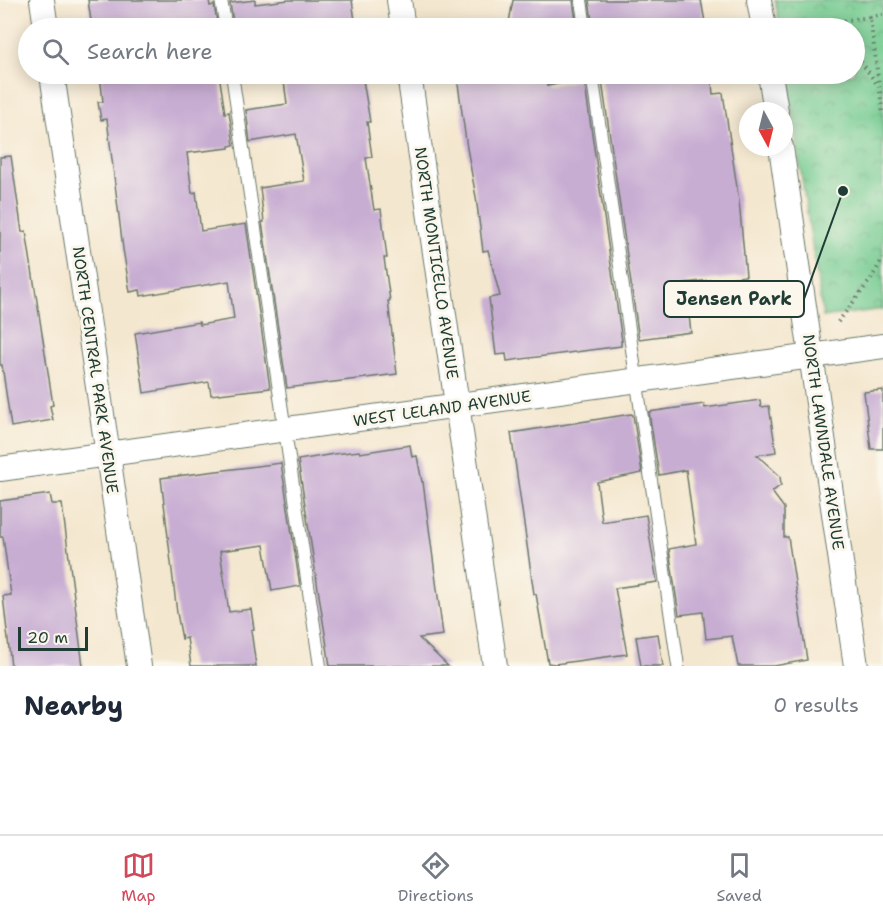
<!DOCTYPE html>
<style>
:root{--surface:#fff;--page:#f2f2f3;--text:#1f2937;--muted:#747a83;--line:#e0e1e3;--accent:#d1495b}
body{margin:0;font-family:"Shantell Sans",sans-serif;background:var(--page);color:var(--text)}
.compass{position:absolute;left:739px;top:102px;width:54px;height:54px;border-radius:50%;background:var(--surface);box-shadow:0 3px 15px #0003;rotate:173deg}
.scale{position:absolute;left:18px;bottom:15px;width:70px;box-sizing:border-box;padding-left:6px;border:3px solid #1f3d34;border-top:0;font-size:16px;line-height:21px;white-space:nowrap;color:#1f3d34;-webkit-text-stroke:4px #fbf7ec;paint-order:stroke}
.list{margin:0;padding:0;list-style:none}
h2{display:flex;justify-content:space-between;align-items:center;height:78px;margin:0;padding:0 24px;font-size:26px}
h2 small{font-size:20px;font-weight:400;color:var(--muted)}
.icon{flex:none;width:33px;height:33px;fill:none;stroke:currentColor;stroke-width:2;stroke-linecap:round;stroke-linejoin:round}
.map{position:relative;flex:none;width:883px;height:666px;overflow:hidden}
.search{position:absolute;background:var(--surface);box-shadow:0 3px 15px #0003;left:18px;right:18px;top:18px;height:66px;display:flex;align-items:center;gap:15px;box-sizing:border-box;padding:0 21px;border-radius:33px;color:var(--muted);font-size:22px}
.sheet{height:168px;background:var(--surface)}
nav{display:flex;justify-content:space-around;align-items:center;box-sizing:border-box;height:84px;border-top:2px solid var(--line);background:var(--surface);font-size:16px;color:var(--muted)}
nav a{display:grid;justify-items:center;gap:3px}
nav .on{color:var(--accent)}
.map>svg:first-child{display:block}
.park{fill:url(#park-crowns);stroke:#488462;stroke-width:1.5}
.building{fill:#c8add3}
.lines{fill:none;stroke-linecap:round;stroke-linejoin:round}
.lane-casing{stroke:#6a786a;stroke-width:14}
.street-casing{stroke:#6a786a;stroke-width:26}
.path{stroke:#6a786a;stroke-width:4;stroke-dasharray:1.5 4.5;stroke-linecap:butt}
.lane{stroke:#fff;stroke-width:12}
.street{stroke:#fff;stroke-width:24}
.labels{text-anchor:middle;stroke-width:6;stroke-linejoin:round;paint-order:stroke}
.street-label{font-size:16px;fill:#1f3d34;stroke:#fbf7ec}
.leader{fill:none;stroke:#1f3d34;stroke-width:2}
.callout-dot{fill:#1f3d34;stroke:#fbf7ec;stroke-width:2}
.callout{fill:#fbf7ec;stroke:#1f3d34;stroke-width:2}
.callout-label{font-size:18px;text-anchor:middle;font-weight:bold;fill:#1f3d34}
</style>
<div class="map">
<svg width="883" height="666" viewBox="0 0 883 666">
<defs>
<pattern id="park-crowns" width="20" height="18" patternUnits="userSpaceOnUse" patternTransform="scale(1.5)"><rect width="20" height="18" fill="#72ca8f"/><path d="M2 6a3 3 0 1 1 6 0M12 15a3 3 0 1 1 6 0" fill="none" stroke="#5da576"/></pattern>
</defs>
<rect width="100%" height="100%" fill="#fbf7ec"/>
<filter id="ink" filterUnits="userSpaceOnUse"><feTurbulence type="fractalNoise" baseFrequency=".0167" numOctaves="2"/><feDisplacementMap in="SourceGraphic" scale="12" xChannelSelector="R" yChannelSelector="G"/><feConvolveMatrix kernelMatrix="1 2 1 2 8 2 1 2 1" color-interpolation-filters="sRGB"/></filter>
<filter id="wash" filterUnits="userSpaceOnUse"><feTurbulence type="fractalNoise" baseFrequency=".008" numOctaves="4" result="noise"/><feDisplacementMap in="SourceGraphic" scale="24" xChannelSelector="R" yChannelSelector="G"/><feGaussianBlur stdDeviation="1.35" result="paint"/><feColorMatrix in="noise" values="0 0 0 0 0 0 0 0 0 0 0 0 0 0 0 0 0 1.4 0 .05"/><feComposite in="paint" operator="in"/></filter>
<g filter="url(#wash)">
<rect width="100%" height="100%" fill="#f4e7cf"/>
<!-- park -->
<path class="park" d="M775,0H883V309L823,317L786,74H854V28H780Z"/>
<g id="blocks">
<!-- building -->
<path class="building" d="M88,0H209L210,6L214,5L218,28H92Z
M255,0V4L289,0H352L356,28H234L230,3Z
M513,0H573L577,28H508Z
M589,0H701L705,22L663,28H593Z
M100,74H219L225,113L229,112L234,145L229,146V148L187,153L192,193L196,192L201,231L246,224L270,388L211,395L209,382L144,393L135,333L199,322L200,325L234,319L229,281L141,296L140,290L130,292L123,249L107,119L101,120L98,102H103Z
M283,74H362L370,122H367L372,157L366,158L374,210L381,209L387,258H384L390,301H388L397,374L287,388L262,222H264L260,188L304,181L296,134L250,142L246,110L287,104Z
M483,74H545L547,86L584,79L622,341H621V346L507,361L506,354L496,355L489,298L500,296L488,250L483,251L476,197L467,148L457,77Z
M601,74H711L713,94L723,93L739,201L746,276L685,283L691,332L639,339Z
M11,156L22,232L26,231L46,359L53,405L50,406L53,420L11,427L2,365H0V157Z
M883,390V449H871L864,392Z
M760,400L761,407L769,406L776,452L757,455L780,476L781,485L772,492L784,508V537H788L807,660L774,666H738L732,636L706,639L703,612L679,615L669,549L696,544L686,470L659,475L649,412L704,404L705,408Z
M631,414L633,415L642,473L597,482L602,522L646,515L657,582L615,588L627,654L555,664L548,663L536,594H534L511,433Z
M410,445L412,457L417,456L422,482H423L443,635L419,638L448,666H330L298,460L334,454L359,451L360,453Z
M281,463L300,586L272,591L264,545L220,551L229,612L251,609L254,629L251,630L256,666H191L187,638L182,639L177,613L161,478Z
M50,494L52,504H62L83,666H11L3,596L11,595L3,537H0V501Z
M658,634L663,666H641L636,637Z"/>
</g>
</g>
<g filter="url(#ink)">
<use href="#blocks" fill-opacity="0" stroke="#6a786a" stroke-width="1.5"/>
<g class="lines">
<defs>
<path id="lane" d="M221,0L226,28
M581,0L585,28
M232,74L320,666
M592,74L678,666"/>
<path id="street" d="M42,0L46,28
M399,0L403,28
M759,0L764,28
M52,74L139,666
M409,74L495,666
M770,74L776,111
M781,147L856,666
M0,469L883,346"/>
</defs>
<!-- lane casing -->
<use href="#lane" class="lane-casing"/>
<!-- street casing -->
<use href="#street" class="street-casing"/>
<!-- path -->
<path class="path" d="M870,17L883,15
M806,28L795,27L870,17L883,115
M854,52L879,87
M838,322L871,279L883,258"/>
<!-- lane -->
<use href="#lane" class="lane"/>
<!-- street -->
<use href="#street" class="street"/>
</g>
</g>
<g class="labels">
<!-- street labels -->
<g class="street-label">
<text transform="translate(437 263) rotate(82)" y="6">NORTH MONTICELLO AVENUE</text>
<text transform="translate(96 370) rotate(82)" y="6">NORTH CENTRAL PARK AVENUE</text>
<text transform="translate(442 408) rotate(-8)" y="6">WEST LELAND AVENUE</text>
<text transform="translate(824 442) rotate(82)" y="6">NORTH LAWNDALE AVENUE</text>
</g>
</g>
<!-- callouts -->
<path class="leader" d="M843 191L804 299"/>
<circle class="callout-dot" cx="843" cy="191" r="6"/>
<rect class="callout" x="664" y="281" width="140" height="36" rx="6"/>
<g class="callout-label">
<text x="734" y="305">Jensen Park</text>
</g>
</svg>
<svg class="compass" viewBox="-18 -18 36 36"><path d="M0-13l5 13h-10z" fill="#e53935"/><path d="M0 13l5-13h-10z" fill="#747a83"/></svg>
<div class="scale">20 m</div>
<div class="search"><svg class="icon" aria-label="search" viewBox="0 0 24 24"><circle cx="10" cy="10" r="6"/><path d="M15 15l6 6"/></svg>Search here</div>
</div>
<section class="sheet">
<h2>Nearby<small>0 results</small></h2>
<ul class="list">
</ul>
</section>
<nav>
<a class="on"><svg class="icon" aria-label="map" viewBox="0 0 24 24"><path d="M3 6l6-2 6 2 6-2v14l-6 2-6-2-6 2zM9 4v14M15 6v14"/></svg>Map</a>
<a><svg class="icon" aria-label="directions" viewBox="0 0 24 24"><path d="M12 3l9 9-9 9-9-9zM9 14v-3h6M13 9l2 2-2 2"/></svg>Directions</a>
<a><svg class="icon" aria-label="saved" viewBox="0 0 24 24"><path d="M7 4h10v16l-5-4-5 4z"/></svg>Saved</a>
</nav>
